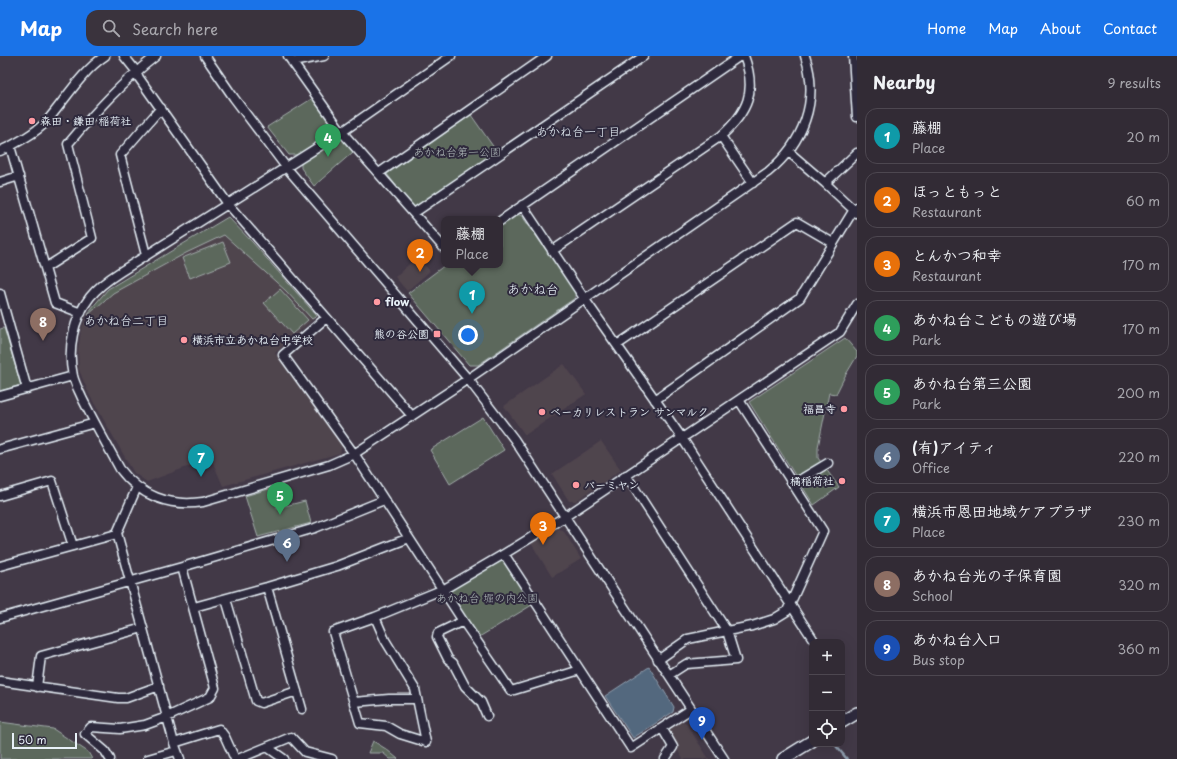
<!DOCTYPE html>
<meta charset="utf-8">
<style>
:root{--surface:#322b35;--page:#3a333d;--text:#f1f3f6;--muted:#a8a7ad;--line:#4d4750;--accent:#1a73e8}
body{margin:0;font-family:"Playpen Sans","Klee One",sans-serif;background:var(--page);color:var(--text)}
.controls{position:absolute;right:12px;bottom:12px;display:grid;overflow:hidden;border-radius:8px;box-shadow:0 4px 16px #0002}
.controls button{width:36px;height:36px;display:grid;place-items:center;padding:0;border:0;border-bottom:1px solid var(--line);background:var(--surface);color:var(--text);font:20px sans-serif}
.scale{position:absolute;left:12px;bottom:10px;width:65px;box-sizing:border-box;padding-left:4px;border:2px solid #e8f1f8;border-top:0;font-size:11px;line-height:14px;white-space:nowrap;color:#e8f1f8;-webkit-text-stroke:3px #2f2a3d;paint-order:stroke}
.you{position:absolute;left:468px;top:279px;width:14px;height:14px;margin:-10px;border:3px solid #fff;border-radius:50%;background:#1a73e8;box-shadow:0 0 0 6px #1a73e833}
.badge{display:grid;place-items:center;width:26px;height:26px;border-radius:50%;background:var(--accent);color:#fff;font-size:13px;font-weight:700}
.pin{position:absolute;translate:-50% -33px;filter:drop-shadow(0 1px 2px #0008)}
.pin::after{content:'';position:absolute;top:21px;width:14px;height:12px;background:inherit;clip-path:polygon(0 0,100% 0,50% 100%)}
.popup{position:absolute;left:441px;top:160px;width:62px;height:52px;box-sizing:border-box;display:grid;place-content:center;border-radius:8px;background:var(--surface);filter:drop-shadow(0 1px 3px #0005);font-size:13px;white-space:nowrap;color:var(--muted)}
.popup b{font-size:15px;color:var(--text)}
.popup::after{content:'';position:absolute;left:50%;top:100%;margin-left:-8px;border:8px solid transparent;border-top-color:var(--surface)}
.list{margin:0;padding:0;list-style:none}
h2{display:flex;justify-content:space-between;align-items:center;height:52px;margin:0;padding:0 16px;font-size:17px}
h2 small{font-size:13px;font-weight:400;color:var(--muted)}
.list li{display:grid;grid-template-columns:26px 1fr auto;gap:12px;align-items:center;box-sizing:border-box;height:56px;margin:0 8px 8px;padding:0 8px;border:1px solid var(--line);border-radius:12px}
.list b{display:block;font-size:15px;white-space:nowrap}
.list p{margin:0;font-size:13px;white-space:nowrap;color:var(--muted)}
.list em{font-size:13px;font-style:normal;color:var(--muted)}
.icon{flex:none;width:22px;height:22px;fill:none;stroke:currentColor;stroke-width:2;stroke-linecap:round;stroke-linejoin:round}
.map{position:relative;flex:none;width:857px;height:703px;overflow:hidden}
header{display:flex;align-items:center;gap:24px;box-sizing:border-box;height:56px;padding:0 20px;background:var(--accent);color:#fff}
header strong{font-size:19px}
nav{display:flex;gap:22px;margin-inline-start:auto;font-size:14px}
.search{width:280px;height:36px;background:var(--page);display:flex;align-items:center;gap:10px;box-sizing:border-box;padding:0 14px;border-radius:12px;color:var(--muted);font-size:15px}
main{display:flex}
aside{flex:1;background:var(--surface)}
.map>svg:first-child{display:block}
.built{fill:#50444e}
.green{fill:#5b675c;stroke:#a2acaa}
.water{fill:#53687e;stroke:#8f9faf}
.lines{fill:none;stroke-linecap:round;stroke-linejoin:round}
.stream{stroke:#8f9faf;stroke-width:2.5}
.minor-casing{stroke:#e8f1f8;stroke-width:11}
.major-casing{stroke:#e8f1f8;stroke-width:14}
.minor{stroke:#2f2a3d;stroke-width:8}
.major{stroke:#2f2a3d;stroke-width:11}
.poi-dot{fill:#ff9aa2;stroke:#2f2a3d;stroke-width:1.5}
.labels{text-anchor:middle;stroke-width:4;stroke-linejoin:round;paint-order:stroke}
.poi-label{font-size:11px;font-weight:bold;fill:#e8f1f8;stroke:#2f2a3d;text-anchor:start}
.park-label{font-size:11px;fill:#b0baba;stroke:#2f2a3d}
.neighbourhood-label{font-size:12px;fill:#e8f1f8;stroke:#2f2a3d}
.quarter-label{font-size:13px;fill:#e8f1f8;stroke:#2f2a3d}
</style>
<header>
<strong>Map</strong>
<div class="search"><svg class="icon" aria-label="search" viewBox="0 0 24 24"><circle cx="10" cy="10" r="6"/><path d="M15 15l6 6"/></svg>Search here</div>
<nav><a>Home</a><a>Map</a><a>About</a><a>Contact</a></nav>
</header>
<main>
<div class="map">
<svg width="857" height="703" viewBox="0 0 857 703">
<rect width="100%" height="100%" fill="#423947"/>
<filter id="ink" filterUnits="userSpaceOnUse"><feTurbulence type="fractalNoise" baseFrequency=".025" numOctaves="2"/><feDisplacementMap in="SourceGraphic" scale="8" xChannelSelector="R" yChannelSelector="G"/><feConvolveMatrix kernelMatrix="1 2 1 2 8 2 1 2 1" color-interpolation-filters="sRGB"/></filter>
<g filter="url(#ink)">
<!-- built -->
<path class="built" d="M228,161L253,187L317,260L275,297L342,390L340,397L223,430L211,402L147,426L134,417L89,338L79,314L78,296L81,273L91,253L103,236Z
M417,201L430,215L407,235L395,221Z
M564,308L586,338L525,379L504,350Z
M601,385L621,414L576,445H569L552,418Z
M556,472L563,474L581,503L552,521L531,487Z
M680,665L685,666L709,703H683L678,695L679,692L668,675L669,672Z"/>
<!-- green -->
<path class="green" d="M313,42L335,72V77L297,99H289L267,71Z
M471,59L497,96L414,153L387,118Z
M340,83L344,84L353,96L314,130L301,112V107Z
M517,158L522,160L575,235V242L478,309H469L408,237L445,209H500V170Z
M228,161L253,187L317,260L312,263L286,235L224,179L186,197L113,237L88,259L91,253L108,233Z
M223,186L231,206L190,222L182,202Z
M280,233L308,264L292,278L264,247Z
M4,272L21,329L0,335V273Z
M845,282L857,296V300L845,320L836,338L829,337L818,391V402L839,431L814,449L749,346Z
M483,361L504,394L450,428L430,394Z
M272,432L277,452L305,445L311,467L258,481L245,440Z
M506,500L532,549L479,581L446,532Z
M0,666L53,673L88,696L92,703H0Z
M373,685L386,693L398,703H390L383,697H368Z"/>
<!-- water -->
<path class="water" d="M649,611L674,651L673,656L633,682L605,640Z"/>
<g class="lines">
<!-- stream -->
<path class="stream" d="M836,690L847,703"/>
<defs>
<path id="minor" d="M124,0L136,15L139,22L228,148L412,360
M205,0L234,42L286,111L468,323L514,383L724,703
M288,0L342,76L444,192
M451,0L342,76L120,216C109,223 98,231 90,241C73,263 67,293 73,320C75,328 79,335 82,342C94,366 107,389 120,413C140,440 170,451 203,446L329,409L354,398L468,323L768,116C803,87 820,45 805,0
M853,0L857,61
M292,6L324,0
M721,80L753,127
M10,90L55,247L81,257
M0,95C14,89 37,76 47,65C65,44 82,15 105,0
M789,96L825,127L857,157
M379,117L547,0
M0,126L19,120
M825,127L857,97
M522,149L588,248L682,382L813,583
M414,157L644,0
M500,165L740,0
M552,195L721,80C748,56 757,35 744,0
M146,199L120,99L161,52
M45,212L92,182L68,88C95,56 122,26 156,0
M0,237L27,333
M326,262L283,299L357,402L463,565L511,635L580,614
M617,289L797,166L833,187
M0,340L73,320
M655,344L800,242L853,155L857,151
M0,393L95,367
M626,419L727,575L752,570L774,563L787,555L823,475L739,344
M793,428L828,407
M137,431L117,477L174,687L180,703
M0,440L52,425L73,490
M504,498L631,692L691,653
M0,510L113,479L117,477
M267,531L302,653
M226,543L256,645L261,647L297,635
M194,551L267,531L337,510L409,482
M375,561L385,584L415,633L426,686
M0,562L182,511L315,472L384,444
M463,565L438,577L437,581L448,603L453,607L465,630L481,646L487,660
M658,604L688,583L727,575L736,604L686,608L669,619
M0,625L118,642H126L159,630
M37,631L41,600L143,572
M354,646L389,643H416
M662,672L673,691L665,703
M426,686L400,678L386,670L360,667L333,576L375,561L446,532L504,498L566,460L840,276L857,248
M174,687L219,673L225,681L235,703
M267,691L284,703
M110,703L105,695L85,678L91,671L120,673L145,669L167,661L210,641L215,632L182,511
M148,703L176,695
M238,703L291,681L305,696L332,703"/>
<path id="major" d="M842,666L857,657
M783,703L812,685"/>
</defs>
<!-- minor casing -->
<use href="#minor" class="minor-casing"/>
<!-- major casing -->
<use href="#major" class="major-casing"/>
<!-- minor -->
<use href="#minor" class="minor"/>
<!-- major -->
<use href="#major" class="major"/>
</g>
</g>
<!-- markers -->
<g class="poi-dot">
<circle cx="32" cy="65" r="4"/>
<circle cx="377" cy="246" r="4"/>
<rect x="433" y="274" width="8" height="8" rx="2"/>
<circle cx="184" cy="284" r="4"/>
<circle cx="844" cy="353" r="4"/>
<circle cx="542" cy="356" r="4"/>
<circle cx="842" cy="425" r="4"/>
<circle cx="576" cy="429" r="4"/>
</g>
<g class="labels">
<!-- poi labels -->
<g class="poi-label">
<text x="40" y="69">森田・鎌田 稲荷社</text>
<text x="385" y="250">flow</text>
<text x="429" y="282" text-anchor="end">熊の谷公園</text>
<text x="192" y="288">横浜市立あかね台中学校</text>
<text x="836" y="357" text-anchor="end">福昌寺</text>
<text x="550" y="360">ベーカリレストラン サンマルク</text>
<text x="834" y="429" text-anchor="end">橘稲荷社</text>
<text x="584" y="433">バーミヤン</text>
</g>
<!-- park labels -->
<g class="park-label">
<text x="457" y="100">あかね台第一公園</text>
<text x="487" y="546">あかね台 堀の内公園</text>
</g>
<!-- neighbourhood labels -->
<g class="neighbourhood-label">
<text x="578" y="80">あかね台一丁目</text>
<text x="126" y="269">あかね台二丁目</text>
</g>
<!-- quarter labels -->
<g class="quarter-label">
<text x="533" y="238">あかね台</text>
</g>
</g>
</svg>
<div class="controls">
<button>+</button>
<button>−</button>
<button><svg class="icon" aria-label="locate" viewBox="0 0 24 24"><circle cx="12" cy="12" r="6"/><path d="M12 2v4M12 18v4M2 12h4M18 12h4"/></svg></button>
</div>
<div class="scale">50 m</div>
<div class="you"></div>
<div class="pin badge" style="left:472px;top:258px;background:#0f9aa8">1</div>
<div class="popup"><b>藤棚</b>Place</div>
<div class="pin badge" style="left:420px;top:216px;background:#e8710a">2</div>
<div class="pin badge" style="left:543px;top:489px;background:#e8710a">3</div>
<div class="pin badge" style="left:328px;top:101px;background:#2e9e5b">4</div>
<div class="pin badge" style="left:280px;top:459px;background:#2e9e5b">5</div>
<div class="pin badge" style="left:287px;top:506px;background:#5c6f8a">6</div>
<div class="pin badge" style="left:201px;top:421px;background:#0f9aa8">7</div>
<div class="pin badge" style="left:43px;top:285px;background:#8d6e63">8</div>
<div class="pin badge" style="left:702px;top:684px;background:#1a4fb4">9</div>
</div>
<aside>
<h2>Nearby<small>9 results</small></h2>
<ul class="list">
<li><span class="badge" style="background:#0f9aa8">1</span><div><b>藤棚</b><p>Place</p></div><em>20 m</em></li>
<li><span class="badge" style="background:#e8710a">2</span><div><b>ほっともっと</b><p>Restaurant</p></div><em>60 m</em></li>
<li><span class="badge" style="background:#e8710a">3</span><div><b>とんかつ和幸</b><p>Restaurant</p></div><em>170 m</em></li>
<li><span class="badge" style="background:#2e9e5b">4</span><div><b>あかね台こどもの遊び場</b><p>Park</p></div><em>170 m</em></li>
<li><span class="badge" style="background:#2e9e5b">5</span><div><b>あかね台第三公園</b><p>Park</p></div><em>200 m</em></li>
<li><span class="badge" style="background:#5c6f8a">6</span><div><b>(有)アイティ</b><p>Office</p></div><em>220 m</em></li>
<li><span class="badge" style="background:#0f9aa8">7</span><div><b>横浜市恩田地域ケアプラザ</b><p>Place</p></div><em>230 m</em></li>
<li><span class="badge" style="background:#8d6e63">8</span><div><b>あかね台光の子保育園</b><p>School</p></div><em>320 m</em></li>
<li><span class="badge" style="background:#1a4fb4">9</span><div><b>あかね台入口</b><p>Bus stop</p></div><em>360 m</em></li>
</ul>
</aside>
</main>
